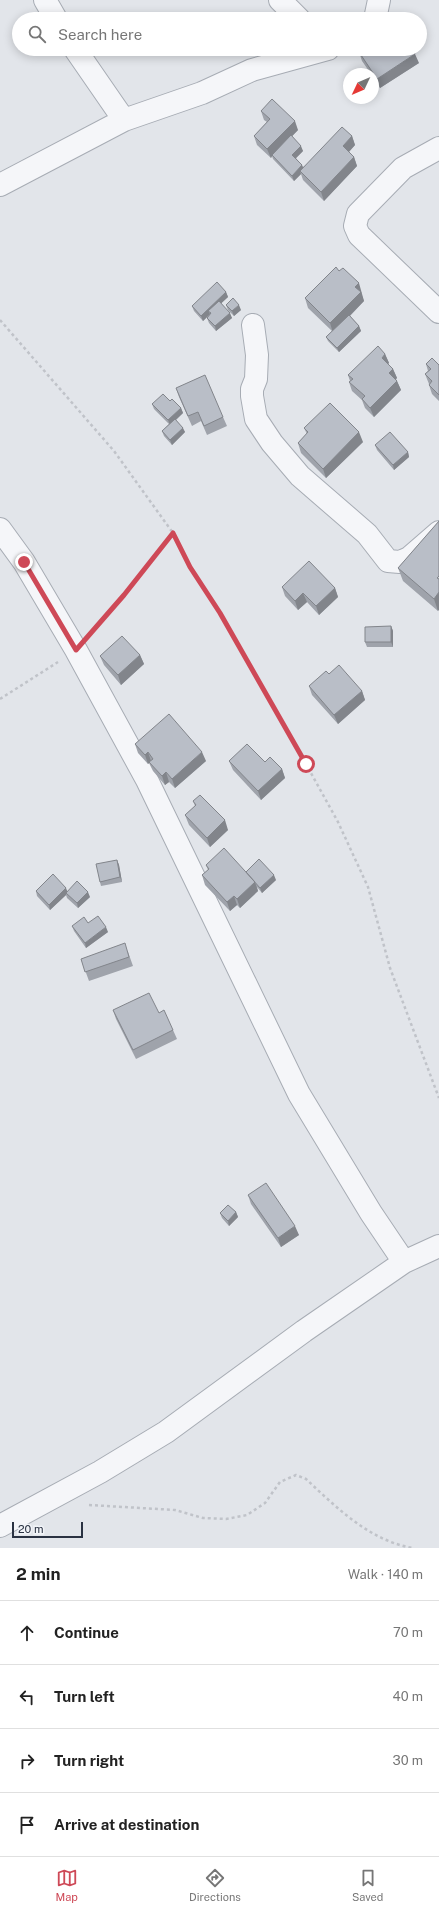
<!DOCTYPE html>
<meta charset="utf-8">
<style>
:root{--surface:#fff;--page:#f6f6f6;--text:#222;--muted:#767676;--line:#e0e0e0;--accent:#ce4957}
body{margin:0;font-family:"Public Sans",sans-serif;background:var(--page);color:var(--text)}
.compass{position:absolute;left:343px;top:68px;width:36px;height:36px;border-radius:50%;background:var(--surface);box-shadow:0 2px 10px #0003;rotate:226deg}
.scale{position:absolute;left:12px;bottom:10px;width:71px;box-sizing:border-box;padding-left:4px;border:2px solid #2a3242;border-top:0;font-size:11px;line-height:14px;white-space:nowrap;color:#2a3242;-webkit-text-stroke:3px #f2f4f8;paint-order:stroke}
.stop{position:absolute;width:12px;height:12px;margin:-9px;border:3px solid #ce4957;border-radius:50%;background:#fff}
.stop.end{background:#ce4957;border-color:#fff;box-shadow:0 1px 4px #0008}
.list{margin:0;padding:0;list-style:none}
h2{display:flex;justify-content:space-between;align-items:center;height:52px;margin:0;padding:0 16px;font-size:17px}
h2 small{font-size:13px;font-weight:400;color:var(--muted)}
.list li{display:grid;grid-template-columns:26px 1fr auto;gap:12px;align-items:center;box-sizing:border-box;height:64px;padding:0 16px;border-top:1px solid var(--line)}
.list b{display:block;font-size:15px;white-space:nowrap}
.list em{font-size:13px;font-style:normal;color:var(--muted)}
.icon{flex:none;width:22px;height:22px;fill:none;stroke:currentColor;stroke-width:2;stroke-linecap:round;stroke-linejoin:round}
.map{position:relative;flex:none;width:439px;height:1548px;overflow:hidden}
.search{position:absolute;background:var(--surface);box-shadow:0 2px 10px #0003;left:12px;right:12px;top:12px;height:44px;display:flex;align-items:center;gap:10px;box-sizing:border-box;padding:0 14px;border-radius:22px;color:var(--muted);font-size:15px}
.sheet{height:308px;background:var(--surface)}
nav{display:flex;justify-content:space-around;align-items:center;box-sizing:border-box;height:56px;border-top:1px solid var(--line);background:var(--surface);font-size:11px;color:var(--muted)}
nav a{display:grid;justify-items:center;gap:2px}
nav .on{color:var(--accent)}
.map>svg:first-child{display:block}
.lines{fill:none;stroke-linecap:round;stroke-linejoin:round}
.minor-casing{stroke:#a7acb4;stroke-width:24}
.path{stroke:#c0c3c9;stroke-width:2.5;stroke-dasharray:3 3;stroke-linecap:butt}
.minor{stroke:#f5f6f9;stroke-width:22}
.wall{fill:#9fa3ab}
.shaded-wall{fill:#82858b}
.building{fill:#b9bec7;stroke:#82858b}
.route{stroke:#ce4957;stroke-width:5}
</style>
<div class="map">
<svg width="439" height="1548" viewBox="0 0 439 1548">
<rect width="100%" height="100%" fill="#e2e5ea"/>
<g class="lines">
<defs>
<path id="minor" d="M45,0L56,19
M280,0L299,19
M375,19L379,0
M75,49L124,120
M439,148L403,168L358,214L355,226L359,235L439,312
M0,185L124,120L202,93L252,70L328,49
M253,325L257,355L256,379L252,389V396L256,419L272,443L300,476L367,534L388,561L400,562L409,558L439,532
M0,529L24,562L76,650L147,780L299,1094L371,1213L404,1262
M0,1526L100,1472L166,1432L304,1331L404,1262L439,1246"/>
</defs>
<!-- minor casing -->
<use href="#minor" class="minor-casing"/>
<!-- path -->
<path class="path" d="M0,320L114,451L173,533L190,567L220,613L306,764L338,822L368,887L390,968L439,1098
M92,631L124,595L173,533
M0,699L58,662
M89,1505L175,1510L203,1518L226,1519L247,1515L265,1503L280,1482L296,1475L306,1479C337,1508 370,1541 413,1548"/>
<!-- minor -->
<use href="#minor" class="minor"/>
</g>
<!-- wall -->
<path class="wall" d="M359,52L419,63L380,88L373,77V74H371L362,61Z
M261,111L298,130L292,136L303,151L296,158L303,167L352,136L355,145L349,152L354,157L357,166L324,201L303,180L301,174L294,181L273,159L272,156L271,158L257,145L254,136L267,122L264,120Z
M339,271L362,293H361L364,301L350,316L359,326L361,331L339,352L328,341L326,337L332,331L308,308L305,298Z
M226,292L228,297L221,303L232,318L216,331L209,323L207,318L210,314L203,321L194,311L192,306Z
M226,305L241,310L234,316L228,310Z
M385,354L389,363L388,364L393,369L397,378L396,379L401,390L374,417L365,408L362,400L352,391L349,382L350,381L348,375Z
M426,364L439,365V401L432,394L429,385V384L425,374L428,371Z
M176,388L223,417L227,426L207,435L201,421L192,426L179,397Z
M170,401L181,408L183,413L176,420L185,432L172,445L164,436L162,431L169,424L154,409L152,404Z
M304,428L363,442L326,478L301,453L298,443L307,434Z
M375,445L408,452L409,457L394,470L377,450Z
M439,521L438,611L403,581L398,568Z
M282,587L335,588L338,597L319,615L307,602L298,610L285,596Z
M391,626L393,631V647H367L365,642Z
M140,655L144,664L121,685L104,665L100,656Z
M329,674L362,691L365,700L338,724L312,695L309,686Z
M135,744L206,761L175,788L169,782L165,785L153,771L149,763L148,764L138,753Z
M229,761L265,762L282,769L285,778L261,800L233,770Z
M193,801L228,830L210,847L189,825L185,815L195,806Z
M117,860L119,865L122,882L101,886L100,882Z
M206,865L246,872L276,880L262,893L257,887L258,891L240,908L237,905L230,911L205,885L202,875L208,870Z
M36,891H67L90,897L78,908L67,898L66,895L50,910L37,896Z
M88,923L108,932L86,948L74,931L72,926Z
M128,952L133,966L89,981L81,959Z
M113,1010L159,1013L173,1030L177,1039L136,1059L116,1019Z
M248,1195L299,1235L281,1247L251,1204Z
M236,1212L238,1217L229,1226L222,1218L220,1213Z"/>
<!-- shaded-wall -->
<path class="shaded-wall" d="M415,54L419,63L380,88L377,79Z
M295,121L298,130L273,156L272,155V156L271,158L267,149Z
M352,136L355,145L346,155L343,146Z
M301,146L303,151L294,160L292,155Z
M354,157L357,166L324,201L321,192Z
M302,165L304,170L300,171L301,174L294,181L292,176Z
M359,283L364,301L333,333L330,323L355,287Z
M226,292L228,297L211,313L208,311L210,314L203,321L201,316Z
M239,305L241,310L234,316L232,311Z
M230,313L232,318L216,331L215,326Z
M359,326L361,331L339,352L337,348Z
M385,354L389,363L385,367L382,358Z
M393,369L397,378L393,382L389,373Z
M397,381L401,390L374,417L370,408Z
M181,408L183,413L170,425L168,420Z
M183,428L185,432L172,445L170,440Z
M359,432L363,442L326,478L323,469Z
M408,452L409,457L394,470L393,465Z
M335,588L338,597L319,615L316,606Z
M439,592V610L438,611L434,599Z
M303,593L307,602L298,610L295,601Z
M391,626L393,631V647L391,642Z
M140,655L144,664L121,685L118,675Z
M362,691L365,700L338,724L334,715Z
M148,752L151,761L148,764L145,755Z
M202,752L206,761L175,788L172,779Z
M282,769L285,778L261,800L258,791Z
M166,772L169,782L165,785L162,776Z
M225,820L228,830L210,847L207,838Z
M117,860L119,865L122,882L120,877Z
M274,875L276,880L262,893L260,888Z
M255,882L258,891L240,908L237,899Z
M66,888L68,893H66V895L50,910L49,905Z
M88,892L90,897L78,908L77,903Z
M234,896L237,905L230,911L227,902Z
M106,927L108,932L86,948L85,943Z
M236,1212L238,1217L229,1226L228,1221Z
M295,1226L299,1235L281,1247L278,1238Z"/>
<!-- building -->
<path class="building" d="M363,49H412L415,54L377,79L359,52Z
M272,99L295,121L267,149L254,136L270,119L261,111Z
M342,127L352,136L343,146L354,157L321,192L300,171Z
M291,135L301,146L292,155L302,165L292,176L272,155Z
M336,267L339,271L343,268L359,283L355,287L361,292L330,323L305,298Z
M217,282L226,292L201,316L192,306Z
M233,298L239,305L232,311L226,305Z
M219,301L230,313L215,326L207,318L211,313L208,311Z
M349,315L359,326L337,348L326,337Z
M378,346L385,354L382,358L393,369L389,373L397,381L370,408L362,399L365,396L349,382L353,379L348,375Z
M432,358L439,365V395L429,385L432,381L425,374L431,369L426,364Z
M205,375L223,417L204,426L198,412L188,416L176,388Z
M163,394L170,401L172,399L181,408L168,420L152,404Z
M330,403L359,432L323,469L298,443L308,432L304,428Z
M175,419L183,428L170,440L162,431Z
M390,432L408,452L393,465L375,445Z
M439,521V576L437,578L439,579V592L434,599L398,568Z
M309,561L335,588L316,606L303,593L295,601L282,587Z
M391,626V642H365V627Z
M122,636L140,655L118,675L100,656Z
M339,665L362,691L334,715L309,686L326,671L329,674Z
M169,714L202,752L172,779L166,772L162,776L149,762L153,759L148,752L145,755L135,744Z
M247,744L265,762L270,757L282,769L258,791L229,761Z
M200,795L225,820L207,838L185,815L196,805L193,801Z
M224,848L255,882L237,899L234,896L227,902L202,875L209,869L206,865Z
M259,859L274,875L260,888L246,872Z
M117,860L120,877L100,882L96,864Z
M53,874L66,888L49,905L36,891Z
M77,881L88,892L77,903L66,893Z
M98,916L106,927L85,943L72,926L84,917L88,923Z
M125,943L129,957L85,972L81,959Z
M149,993L159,1013L164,1010L173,1030L133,1050L113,1010Z
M266,1183L295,1226L278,1238L248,1195Z
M228,1205L236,1212L228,1221L220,1213Z"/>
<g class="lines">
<!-- route -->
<path class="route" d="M24,562L76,650L124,595L173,533L190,567L220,613L306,764"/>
</g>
</svg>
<svg class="compass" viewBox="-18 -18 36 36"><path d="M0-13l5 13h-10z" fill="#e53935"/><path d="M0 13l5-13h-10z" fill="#767676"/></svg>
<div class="scale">20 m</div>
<div class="stop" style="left:306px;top:764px"></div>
<div class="stop end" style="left:24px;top:562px"></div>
<div class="search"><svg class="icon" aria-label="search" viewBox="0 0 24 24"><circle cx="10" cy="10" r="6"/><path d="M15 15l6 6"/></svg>Search here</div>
</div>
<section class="sheet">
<h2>2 min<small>Walk · 140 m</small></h2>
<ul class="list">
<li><svg class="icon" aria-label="ahead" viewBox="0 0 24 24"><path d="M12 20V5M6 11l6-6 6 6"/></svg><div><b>Continue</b></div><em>70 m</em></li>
<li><svg class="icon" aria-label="left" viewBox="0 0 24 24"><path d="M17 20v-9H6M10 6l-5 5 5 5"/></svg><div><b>Turn left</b></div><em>40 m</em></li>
<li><svg class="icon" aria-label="right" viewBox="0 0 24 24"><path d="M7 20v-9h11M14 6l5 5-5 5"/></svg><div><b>Turn right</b></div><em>30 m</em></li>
<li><svg class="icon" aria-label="arrive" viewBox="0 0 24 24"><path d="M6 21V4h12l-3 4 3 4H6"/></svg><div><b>Arrive at destination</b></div></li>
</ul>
</section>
<nav>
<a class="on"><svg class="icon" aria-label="map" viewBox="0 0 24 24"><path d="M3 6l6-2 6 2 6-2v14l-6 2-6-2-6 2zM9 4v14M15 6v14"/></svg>Map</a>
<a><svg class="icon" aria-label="directions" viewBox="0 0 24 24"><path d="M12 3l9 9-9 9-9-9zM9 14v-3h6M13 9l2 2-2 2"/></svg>Directions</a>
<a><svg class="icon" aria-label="saved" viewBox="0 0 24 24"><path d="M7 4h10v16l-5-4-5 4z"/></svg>Saved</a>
</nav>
